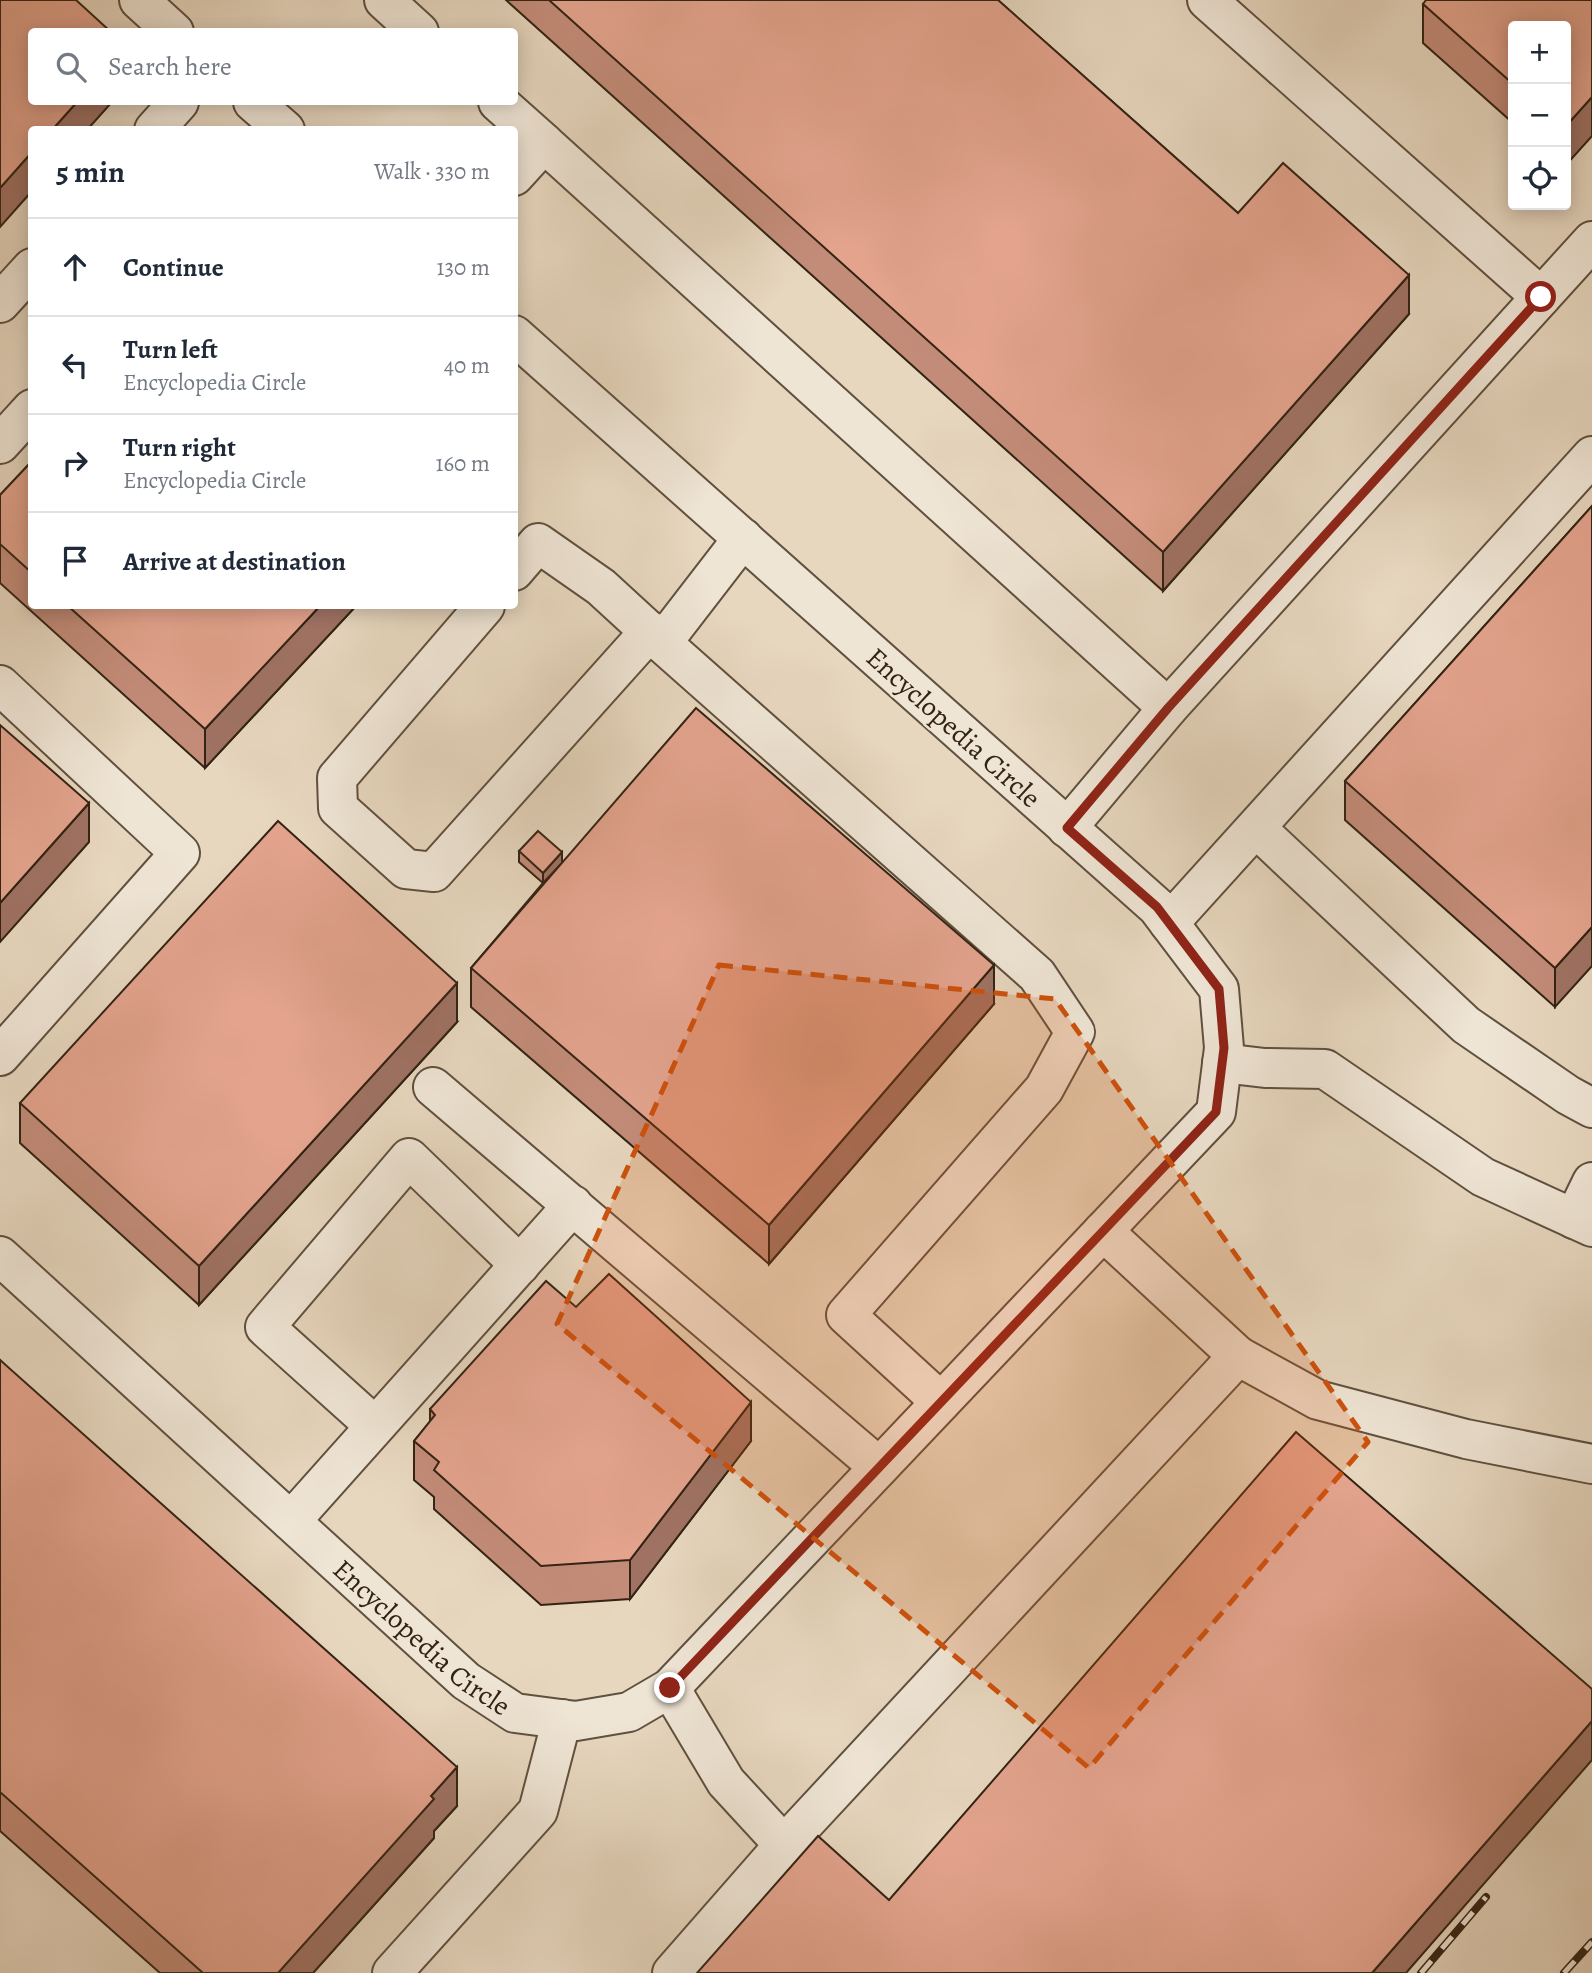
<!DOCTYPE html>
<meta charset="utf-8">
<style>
:root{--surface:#fff;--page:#f6f6f7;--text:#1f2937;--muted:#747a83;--line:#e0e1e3}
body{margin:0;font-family:Alegreya,serif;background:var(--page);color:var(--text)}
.controls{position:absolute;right:21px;top:21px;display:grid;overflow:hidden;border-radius:7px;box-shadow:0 4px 18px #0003}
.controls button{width:63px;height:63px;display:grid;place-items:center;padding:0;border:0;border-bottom:2px solid var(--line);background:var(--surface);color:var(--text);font:35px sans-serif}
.stop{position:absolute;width:21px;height:21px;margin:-16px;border:5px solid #8f2418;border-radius:50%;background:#fff}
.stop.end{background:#8f2418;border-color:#fff;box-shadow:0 2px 7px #0008}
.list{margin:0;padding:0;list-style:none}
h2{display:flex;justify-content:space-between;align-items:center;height:91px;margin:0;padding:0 28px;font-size:30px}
h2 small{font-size:23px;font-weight:400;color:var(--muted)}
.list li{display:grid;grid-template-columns:46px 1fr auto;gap:21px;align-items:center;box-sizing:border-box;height:98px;padding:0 28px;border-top:2px solid var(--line)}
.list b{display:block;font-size:26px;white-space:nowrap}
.list p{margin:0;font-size:23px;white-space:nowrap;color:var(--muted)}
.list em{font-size:23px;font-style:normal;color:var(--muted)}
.icon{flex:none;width:38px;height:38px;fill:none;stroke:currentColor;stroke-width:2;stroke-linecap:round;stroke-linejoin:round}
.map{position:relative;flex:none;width:1592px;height:1973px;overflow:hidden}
.search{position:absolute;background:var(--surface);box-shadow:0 4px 18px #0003;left:28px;top:28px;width:490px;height:77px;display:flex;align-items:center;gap:18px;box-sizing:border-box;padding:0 24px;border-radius:7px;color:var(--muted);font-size:26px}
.panel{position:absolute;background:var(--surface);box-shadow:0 4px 18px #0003;left:28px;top:126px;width:490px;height:483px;border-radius:7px}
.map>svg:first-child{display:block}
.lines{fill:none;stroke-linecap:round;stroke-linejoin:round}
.minor-casing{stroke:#60503f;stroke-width:42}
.minor{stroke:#efe5d5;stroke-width:38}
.rail-casing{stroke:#332314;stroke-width:8}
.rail{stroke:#efe5d5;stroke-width:5;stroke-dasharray:16;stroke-linecap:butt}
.wall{fill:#c38c79;stroke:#332314;stroke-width:2}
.shaded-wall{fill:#9f7263;stroke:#332314;stroke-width:2}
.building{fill:#e3a38d;stroke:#332314;stroke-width:2}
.route{stroke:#8f2418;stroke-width:9}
.marked{fill:#cd510d;fill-opacity:0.2;stroke:#cd510d;stroke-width:5;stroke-dasharray:14 9;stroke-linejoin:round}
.labels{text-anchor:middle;stroke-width:5;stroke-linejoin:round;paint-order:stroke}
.street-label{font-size:28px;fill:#332314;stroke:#efe5d5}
</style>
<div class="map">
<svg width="1592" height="1973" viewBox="0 0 1592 1973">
<rect width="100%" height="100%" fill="#e7d7bf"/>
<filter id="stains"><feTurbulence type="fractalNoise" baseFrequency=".00286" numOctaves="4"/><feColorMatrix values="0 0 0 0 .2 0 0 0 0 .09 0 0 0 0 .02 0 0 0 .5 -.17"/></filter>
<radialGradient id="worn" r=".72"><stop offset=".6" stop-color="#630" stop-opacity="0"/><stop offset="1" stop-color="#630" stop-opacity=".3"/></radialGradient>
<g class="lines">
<defs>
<g id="minor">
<path d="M139,0L174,32"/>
<path d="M384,0L419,32"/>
<path d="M1207,0L1541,297"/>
<path d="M253,102L285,130"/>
<path d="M498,102L544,143"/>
<path d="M154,130L179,102"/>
<path d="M514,176L544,143L1168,708L1592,241"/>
<path d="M0,303L32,268"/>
<path d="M0,444L32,409"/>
<path d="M743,538L662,643L1037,975L1075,1032L1044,1089L846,1315L941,1402"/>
<path d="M514,571L538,543L601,587L662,643"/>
<path d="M485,606L337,778L338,808L406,869L434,872L650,631"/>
<path d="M0,685L180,853L0,1056"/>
<path d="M1067,828L1168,708"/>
<path d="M1256,828L1466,1025L1568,1095L1592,1108"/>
<path d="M1169,923L1592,456"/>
<path d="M1222,1063L1265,1068L1325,1069L1483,1177L1592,1227"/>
<path d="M433,1087L879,1467"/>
<path d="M1574,1219L1592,1182"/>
<path id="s1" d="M0,1256L466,1681L515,1713L576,1721L629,1712L670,1688L1216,1112L1224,1048L1219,989L1157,907L514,335"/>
<path d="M1238,1356L1318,1400L1466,1439L1592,1464"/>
<path d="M375,1426L265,1327L409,1158L520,1265"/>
<path d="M291,1521L573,1205"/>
<path d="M670,1688L726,1782L784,1845L1238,1356L1103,1231"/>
<path d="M392,1973L538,1811L562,1719"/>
<path d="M672,1973L784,1845"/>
</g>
</defs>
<!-- minor casing -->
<use href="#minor" class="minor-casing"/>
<!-- minor -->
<use href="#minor" class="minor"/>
<defs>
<path id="rail" d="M1421,1973L1486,1897
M1564,1973L1592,1942"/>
</defs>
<!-- rail casing -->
<use href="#rail" class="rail-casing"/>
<!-- rail -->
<use href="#rail" class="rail"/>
</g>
<!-- wall -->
<path class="wall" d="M506,0H998L1238,213L1409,314L1163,591Z
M1423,4L1566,26H1513V123L1423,43Z
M32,461V606H356L205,768L0,583V495Z
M1592,506L1555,1007L1345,820V781Z
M519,851L562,863L994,1004L769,1264L471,1007V968L543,883L519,862Z
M457,1022L199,1305L20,1143V1103Z
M576,1307L751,1441L630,1599L541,1605L434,1509V1497L414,1480V1441L430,1422V1409Z
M0,1360L457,1806L434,1831V1838L313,1973H160L0,1831Z"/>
<!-- shaded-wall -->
<path class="shaded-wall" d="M1592,97V136L1566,165V126Z
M77,102H112L87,130H52Z
M32,152V191L0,227V188Z
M1409,275V314L1163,591V552Z
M320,606H356L205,768V729Z
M89,803V842L0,942V903Z
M562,852V863L543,883V873Z
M1592,927V966L1555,1007V968Z
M994,965V1004L769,1264V1225Z
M457,983V1022L199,1305V1266Z
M751,1402V1441L630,1599V1560Z
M1592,1721V1760L1406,1973H1372Z
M457,1767V1806L434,1831V1838L313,1973H278L431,1796Z"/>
<!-- building -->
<path class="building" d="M0,0H76L111,32H32V102H77L52,130H32V152L0,188Z
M549,0H998L1238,213L1283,163L1409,275L1163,552Z
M1426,0H1592V97L1566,126V26H1513V84L1423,4Z
M32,461V573L0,544V495Z
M1592,506V927L1555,968L1345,781Z
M68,606H320L205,729Z
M696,708L994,965L769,1225L471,968Z
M0,725L89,803L0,903Z
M278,821L457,983L199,1266L20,1103Z
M538,831L562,852L543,873L519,851Z
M609,1274L751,1402L630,1560L541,1566L434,1470L439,1462L414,1441L435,1415L430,1409L546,1281L576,1307Z
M0,1360L457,1767L431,1796L434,1799L278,1973H203L0,1792Z
M1296,1432L1592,1689V1721L1372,1973H697L818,1836L889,1900Z"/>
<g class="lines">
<!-- route -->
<path class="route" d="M670,1688L1216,1112L1224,1048L1219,989L1157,907L1067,828L1168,708L1541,297"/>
</g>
<!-- marked area -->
<path class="marked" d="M719,965L1055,999L1368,1442L1089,1768L557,1324Z"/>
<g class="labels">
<!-- street labels -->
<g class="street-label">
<text transform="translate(954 727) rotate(42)" y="10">Encyclopedia Circle</text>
<text dy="10" stroke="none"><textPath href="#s1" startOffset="569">Encyclopedia Circle</textPath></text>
</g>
</g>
<rect width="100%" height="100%" filter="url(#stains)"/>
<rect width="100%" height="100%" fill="url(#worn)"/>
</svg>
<div class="controls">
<button>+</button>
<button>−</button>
<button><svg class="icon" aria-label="locate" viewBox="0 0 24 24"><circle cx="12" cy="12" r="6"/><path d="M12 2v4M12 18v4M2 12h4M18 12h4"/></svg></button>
</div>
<div class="stop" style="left:1541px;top:297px"></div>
<div class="stop end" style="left:670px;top:1688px"></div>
<div class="search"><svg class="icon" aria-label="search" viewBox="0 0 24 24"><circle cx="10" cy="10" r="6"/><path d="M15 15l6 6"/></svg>Search here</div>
<section class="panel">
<h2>5 min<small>Walk · 330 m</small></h2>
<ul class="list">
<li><svg class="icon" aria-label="ahead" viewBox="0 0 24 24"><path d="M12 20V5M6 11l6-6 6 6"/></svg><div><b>Continue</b></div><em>130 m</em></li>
<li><svg class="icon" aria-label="left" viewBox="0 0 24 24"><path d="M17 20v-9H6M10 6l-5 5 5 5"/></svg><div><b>Turn left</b><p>Encyclopedia Circle</p></div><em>40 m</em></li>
<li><svg class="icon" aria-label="right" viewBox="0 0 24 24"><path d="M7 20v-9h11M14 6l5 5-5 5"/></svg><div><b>Turn right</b><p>Encyclopedia Circle</p></div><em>160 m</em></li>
<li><svg class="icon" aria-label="arrive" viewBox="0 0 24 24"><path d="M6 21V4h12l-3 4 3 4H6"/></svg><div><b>Arrive at destination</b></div></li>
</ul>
</section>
</div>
